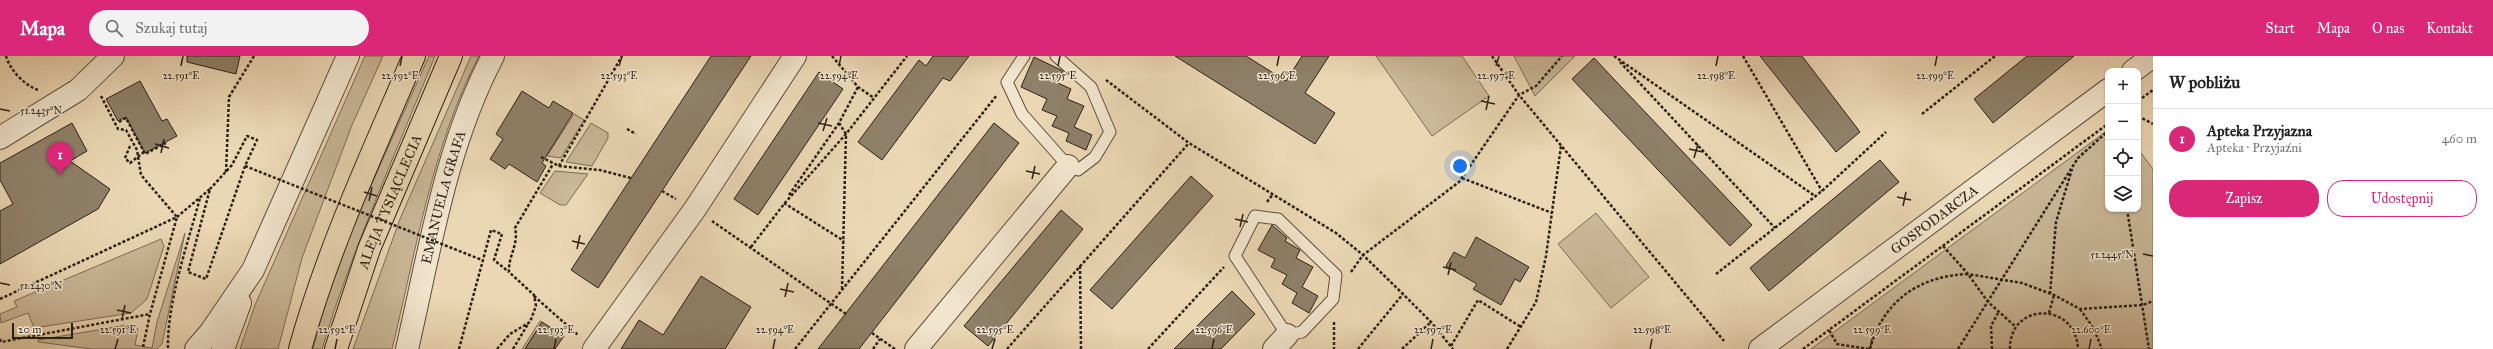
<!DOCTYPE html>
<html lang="pl">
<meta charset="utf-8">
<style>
:root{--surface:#fff;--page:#f2f2f2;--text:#222;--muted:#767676;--line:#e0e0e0;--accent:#db2777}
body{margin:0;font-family:"IM FELL Great Primer",serif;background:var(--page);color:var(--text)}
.controls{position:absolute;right:12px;top:12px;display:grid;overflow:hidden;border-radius:8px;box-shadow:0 1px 3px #0004}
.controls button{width:36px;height:36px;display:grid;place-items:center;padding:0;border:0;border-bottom:1px solid var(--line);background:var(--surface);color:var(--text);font:20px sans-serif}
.scale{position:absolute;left:12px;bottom:10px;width:61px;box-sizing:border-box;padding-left:4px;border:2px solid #2c2117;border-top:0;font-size:11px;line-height:14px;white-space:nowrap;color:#2c2117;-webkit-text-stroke:3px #f2e5ce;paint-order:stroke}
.you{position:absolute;left:1460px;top:110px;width:14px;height:14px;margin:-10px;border:3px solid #fff;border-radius:50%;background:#1a73e8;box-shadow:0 0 0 6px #1a73e833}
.badge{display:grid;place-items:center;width:26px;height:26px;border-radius:50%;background:var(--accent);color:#fff;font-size:13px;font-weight:700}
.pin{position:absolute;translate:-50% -33px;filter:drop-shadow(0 1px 2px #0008)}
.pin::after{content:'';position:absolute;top:21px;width:14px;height:12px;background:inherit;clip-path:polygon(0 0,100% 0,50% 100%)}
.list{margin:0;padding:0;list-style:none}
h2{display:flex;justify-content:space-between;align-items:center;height:52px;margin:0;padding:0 16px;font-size:17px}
h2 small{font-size:13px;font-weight:400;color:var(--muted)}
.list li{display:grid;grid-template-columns:26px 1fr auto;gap:12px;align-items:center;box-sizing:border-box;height:60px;padding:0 16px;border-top:1px solid var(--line)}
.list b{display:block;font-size:15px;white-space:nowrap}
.list p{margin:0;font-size:13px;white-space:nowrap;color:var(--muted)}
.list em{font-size:13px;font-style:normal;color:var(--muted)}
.actions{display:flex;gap:8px;padding:12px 16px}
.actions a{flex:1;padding:9px 0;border:1px solid var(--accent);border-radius:16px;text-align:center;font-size:14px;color:var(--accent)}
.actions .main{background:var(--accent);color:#fff}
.icon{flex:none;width:22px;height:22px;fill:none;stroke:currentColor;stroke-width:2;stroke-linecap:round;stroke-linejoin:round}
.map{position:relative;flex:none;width:2153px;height:293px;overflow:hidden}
header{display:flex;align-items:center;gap:24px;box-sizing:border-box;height:56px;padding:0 20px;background:var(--accent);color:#fff}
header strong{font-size:19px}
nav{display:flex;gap:22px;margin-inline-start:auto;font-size:14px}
.search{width:280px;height:36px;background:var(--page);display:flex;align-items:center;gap:10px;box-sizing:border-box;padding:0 14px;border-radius:22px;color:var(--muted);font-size:15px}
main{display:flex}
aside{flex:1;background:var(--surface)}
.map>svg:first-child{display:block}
.green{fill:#cbb899;stroke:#7c6c58}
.building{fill:#8f8069;stroke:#2c2117}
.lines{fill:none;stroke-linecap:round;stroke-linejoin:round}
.service-casing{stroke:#5c4e3e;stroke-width:13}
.minor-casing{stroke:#5c4e3e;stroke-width:24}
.tertiary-casing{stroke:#5c4e3e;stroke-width:24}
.primary-casing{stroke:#2c2117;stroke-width:24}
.path{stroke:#2c2117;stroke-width:2.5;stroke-dasharray:3 2;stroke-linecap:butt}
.service{stroke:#f2e5ce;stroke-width:11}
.minor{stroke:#f2e5ce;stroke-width:22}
.tertiary{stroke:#f2e5ce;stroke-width:22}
.primary{stroke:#ebd7b4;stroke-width:22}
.path-bridge{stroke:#2c2117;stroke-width:2.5;stroke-dasharray:3 2;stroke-linecap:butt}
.ticks{fill:none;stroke:#2c2117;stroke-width:1.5}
.labels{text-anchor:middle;stroke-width:3;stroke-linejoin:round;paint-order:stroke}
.street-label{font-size:14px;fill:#2c2117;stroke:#f2e5ce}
.ticks-label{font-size:10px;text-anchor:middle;fill:#2c2117;stroke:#f2e5ce;stroke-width:3;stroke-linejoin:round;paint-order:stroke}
</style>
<header>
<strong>Mapa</strong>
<div class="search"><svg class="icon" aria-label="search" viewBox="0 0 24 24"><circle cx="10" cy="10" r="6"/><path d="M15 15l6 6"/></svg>Szukaj tutaj</div>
<nav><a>Start</a><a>Mapa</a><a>O nas</a><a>Kontakt</a></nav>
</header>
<main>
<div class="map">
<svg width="2153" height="293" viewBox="0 0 2153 293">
<rect width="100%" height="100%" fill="#ebd7b4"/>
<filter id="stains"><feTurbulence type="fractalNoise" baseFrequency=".005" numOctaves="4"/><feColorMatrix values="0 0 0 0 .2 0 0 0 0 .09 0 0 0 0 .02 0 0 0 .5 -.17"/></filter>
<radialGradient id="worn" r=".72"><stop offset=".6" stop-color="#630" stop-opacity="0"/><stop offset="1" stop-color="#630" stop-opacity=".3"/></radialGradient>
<!-- green -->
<path class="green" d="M365,0H383L352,69L302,202L278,293H240L255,249Z
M429,0H435C396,97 352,193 322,293H313L326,243L351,174Z
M471,0H479C432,89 416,196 392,293H353L400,163Z
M1376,0H1462L1489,40L1432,80Z
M1514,0H1575L1535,40Z
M574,58L584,64L561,102L547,100Z
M591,67L608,77V82L592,110L566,106Z
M2108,74V153H2138V93L2153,113V293H1811Z
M555,115L588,118L566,149H560L540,137Z
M1596,157L1649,221L1611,252L1558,188Z
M185,177L162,288L157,293H92L38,286V284L133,268L138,273L135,289L152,292L157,266Z
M161,183L164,190L147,243L131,257L34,272L28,257L1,267L0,258L17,251L14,245Z
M540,265L542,266L526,291L528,293H522Z"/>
<!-- building -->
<path class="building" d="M187,0H240L236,18L187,6Z
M711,0H751L598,232L571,214Z
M933,0H969L950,25L943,22L882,104L858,86L919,4L926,10Z
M1175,0H1246L1286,25L1302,0H1329L1305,37L1335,57L1315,88Z
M1760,0H1802L1860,76L1836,96Z
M2027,0H2074L1993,67L1974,43Z
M1034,1L1063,15L1058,27L1071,33L1067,43L1084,50L1074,71L1092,79L1086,94L1066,85L1069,77L1052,70L1057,60L1042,54L1047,43L1021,31Z
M1594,2L1752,169L1730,190L1572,23Z
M819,16L843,33L758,159L734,143Z
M140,25L162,65L167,63L177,80L145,97L126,61L118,65L106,43Z
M522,35L549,52L553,45L573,57L542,107L546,110L537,126L509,108L505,113L490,103L503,83L496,78Z
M72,67L87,95L70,105L110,133L98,153L0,208V155L13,148L0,124V107Z
M994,67L1019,87L859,293H818Z
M1880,104L1899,126L1769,235L1750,212Z
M1191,120L1213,140L1112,253L1090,234Z
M1061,154L1083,173L988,290L964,270Z
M1272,169L1287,182L1285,185L1300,194L1296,202L1313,211L1302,231L1318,240L1309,257L1292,247L1297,237L1282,228L1287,219L1271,211L1275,203L1258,194Z
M1476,181L1529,211L1520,226L1515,223L1501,249L1473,233L1477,228L1446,210L1454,196L1465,202Z
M701,220L751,251L725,293H621L639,264L663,279Z
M1232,235L1255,258L1221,293H1174Z
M542,266L564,280L555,293H525Z"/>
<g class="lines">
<defs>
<path id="service" d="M1024,0L1007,26L1022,58L1068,110L1078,114L1095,101L1110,76L1091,31L1056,0
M1255,160L1278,163L1336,219L1333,243L1302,276L1287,279L1235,200Z"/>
<path id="minor" d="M0,82L78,34L113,0
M594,293L695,153L795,0
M916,293L1068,110
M1274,293L1287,279"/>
<g id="tertiary">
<path d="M2133,15L2153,0"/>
<path d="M196,293L210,277L253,214L348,0"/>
<path d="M223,293L240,247"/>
<path id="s1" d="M407,293C430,194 445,92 493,0"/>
<path id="s2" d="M1760,293L2108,34"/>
</g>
<g id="primary">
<path d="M300,293C328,192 373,96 414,0"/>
<path id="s3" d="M336,293L369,193L451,0"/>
</g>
</defs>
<!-- service casing -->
<use href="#service" class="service-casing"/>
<!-- minor casing -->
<use href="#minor" class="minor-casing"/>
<!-- tertiary casing -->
<use href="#tertiary" class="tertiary-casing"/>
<!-- primary casing -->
<use href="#primary" class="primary-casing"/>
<!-- path -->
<path class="path" d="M6,0C10,14 24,29 38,34
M832,0L858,31L874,42
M1492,0L1519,39L1724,285
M1614,0L1815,140
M1743,0L1822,135
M1620,6L1775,172
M1106,24L1189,87L1336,177L1363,199L1403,238L1431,266L1453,293
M101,40L118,73L126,74L137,94L141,119L177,161L150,258L143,291
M2138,45L2153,34
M1922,58L1995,0
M2138,60L2153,68
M119,66L126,62L145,98L166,87
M839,67L846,78L842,233
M627,73L636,78
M541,101L559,110L600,114L631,122
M559,110L622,0
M226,116L229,41L254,0
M1462,122L1552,157
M662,135L676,143
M789,139L839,67L858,31
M1267,146L1273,138
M784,147L844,185
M2127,153L2149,293
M712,165L846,258
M1943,190L1968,218L2022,227L2054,239L2080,253L2143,249L2153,245
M751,191L784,148L846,78L907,0
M1080,210L1081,293
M1351,216L1363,199L1459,126L1519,39L1536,30L1562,0
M1716,218L1822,135L1886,76
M2050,238L2056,166L2072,113
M534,240L578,279
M0,243L177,161L210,133L188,216L206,223L245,110L257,84L247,80L232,109L210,133
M2080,253L2094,273L2102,293
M2049,257L2054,239
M1334,266V293
M872,277L895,293
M0,283L1,286L150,258
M1451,290L1478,244L1521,271
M168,292C167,246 188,187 200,142
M459,293L491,174L502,178L494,204L509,216
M497,293L510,278L530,266L536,250L534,239L509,216C508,200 519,189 515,172L553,108
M513,293L528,268
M795,293L997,39
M873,293L880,283
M1007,293L1189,87
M1148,293L1224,211
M1358,293L1403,238
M1402,293L1431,266
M1507,293L1536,246L1546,200L1561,90
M1803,293L1829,274
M1869,293L1837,288L1829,274L2105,70L2108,74
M1870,293C1883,245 1919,220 1968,218L1988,246L2016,271
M1958,293L2078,102L2108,75
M1992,293L1991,270L1998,257
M2010,293C2009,246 2076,245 2078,293"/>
<!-- service -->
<use href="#service" class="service"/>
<!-- minor -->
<use href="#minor" class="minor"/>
<!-- tertiary -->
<use href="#tertiary" class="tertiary"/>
<!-- primary -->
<use href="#primary" class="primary"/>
<!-- path-bridge -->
<path class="path-bridge" d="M130,90L125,102L130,107L144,96
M245,110L482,204"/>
</g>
<!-- ticks -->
<path class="ticks" d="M181,10L183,0M400,10L402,0M619,10L622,0M839,10L841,0M1058,10L1060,0M1277,10L1279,0M1496,10L1499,0M1716,10L1718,0M1935,10L1937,0M1481,45L1495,48M0,53L10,55M1486,54L1489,40M818,67L832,70M823,75L827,62M155,88L169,92M1689,93L1703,96M161,97L164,83M1694,102L1698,88M1026,115L1040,118M1032,123L1035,110M364,136L377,140M1897,141L1911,144M369,145L372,131M1903,150L1906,136M1235,163L1248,166M1240,171L1243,158M572,185L585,188M577,193L580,179M2143,198L2153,200M1443,211L1456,214M1448,219L1451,206M0,227L10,229M780,233L794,236M785,241L788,227M117,254L131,257M122,263L125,249M115,293L118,283M335,293L337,283M554,293L556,283M773,293L775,283M992,293L995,283M1212,293L1214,283M1431,293L1433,283M1650,293L1652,283M1870,293L1872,283M2089,293L2091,283"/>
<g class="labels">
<!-- street labels -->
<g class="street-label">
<text dy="5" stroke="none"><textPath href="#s1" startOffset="156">EMANUELA GRAFA</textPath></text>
<text dy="5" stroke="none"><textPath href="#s3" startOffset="157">ALEJA TYSIĄCLECIA</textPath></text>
<text dy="5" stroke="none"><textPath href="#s2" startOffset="217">GOSPODARCZA</textPath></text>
</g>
</g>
<g class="ticks-label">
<text x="181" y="23">22.591°E</text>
<text x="400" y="23">22.592°E</text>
<text x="619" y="23">22.593°E</text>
<text x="839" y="23">22.594°E</text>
<text x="1058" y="23">22.595°E</text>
<text x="1277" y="23">22.596°E</text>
<text x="1496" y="23">22.597°E</text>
<text x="1716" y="23">22.598°E</text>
<text x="1935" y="23">22.599°E</text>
<text x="41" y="58">51.2435°N</text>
<text x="2112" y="202">51.2445°N</text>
<text x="41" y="233">51.2430°N</text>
<text x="118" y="277">22.591°E</text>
<text x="337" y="277">22.592°E</text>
<text x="556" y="277">22.593°E</text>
<text x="775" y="277">22.594°E</text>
<text x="995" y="277">22.595°E</text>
<text x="1214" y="277">22.596°E</text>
<text x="1433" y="277">22.597°E</text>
<text x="1652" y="277">22.598°E</text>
<text x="1872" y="277">22.599°E</text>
<text x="2091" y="277">22.600°E</text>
</g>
<rect width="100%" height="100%" filter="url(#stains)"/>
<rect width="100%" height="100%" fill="url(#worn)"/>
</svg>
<div class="controls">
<button>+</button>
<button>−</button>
<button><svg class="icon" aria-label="locate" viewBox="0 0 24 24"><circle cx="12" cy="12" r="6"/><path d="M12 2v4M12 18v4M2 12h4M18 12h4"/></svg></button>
<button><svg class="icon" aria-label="layers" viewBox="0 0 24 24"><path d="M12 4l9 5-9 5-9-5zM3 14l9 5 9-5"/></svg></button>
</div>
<div class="scale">20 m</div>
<div class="you"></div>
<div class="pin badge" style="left:60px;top:119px">1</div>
</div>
<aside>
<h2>W pobliżu<small></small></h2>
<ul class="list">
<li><span class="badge">1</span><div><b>Apteka Przyjazna</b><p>Apteka · Przyjaźni</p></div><em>460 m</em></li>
</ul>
<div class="actions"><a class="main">Zapisz</a><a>Udostępnij</a></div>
</aside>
</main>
